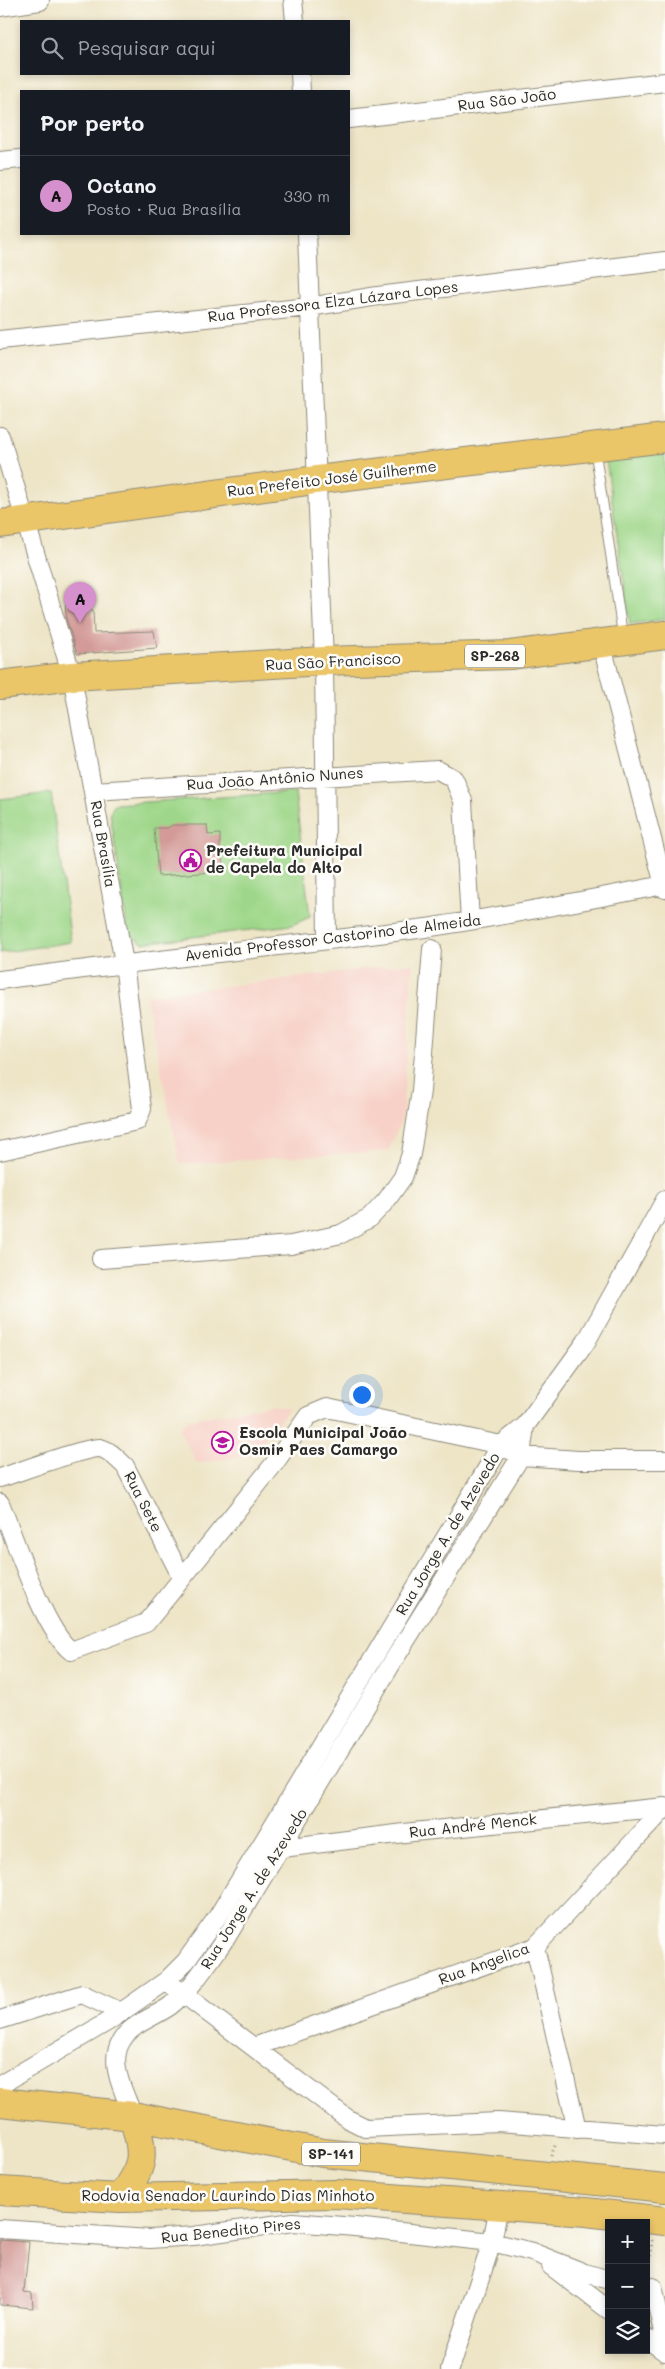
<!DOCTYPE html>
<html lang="pt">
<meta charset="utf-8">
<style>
:root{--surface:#171b24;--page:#242831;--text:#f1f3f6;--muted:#9ea1a6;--line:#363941;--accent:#d690ce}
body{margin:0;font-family:Mali,sans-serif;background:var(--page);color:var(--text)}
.controls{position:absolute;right:15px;bottom:15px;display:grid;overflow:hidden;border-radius:0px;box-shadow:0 2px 8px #0003}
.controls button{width:45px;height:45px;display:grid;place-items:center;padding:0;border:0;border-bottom:1px solid var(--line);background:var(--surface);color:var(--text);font:25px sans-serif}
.you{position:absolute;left:361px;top:1394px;width:18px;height:18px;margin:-12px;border:4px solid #fff;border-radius:50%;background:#1a73e8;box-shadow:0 0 0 8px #1a73e833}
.badge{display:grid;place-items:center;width:32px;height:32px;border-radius:50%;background:var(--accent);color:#111;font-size:16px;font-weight:700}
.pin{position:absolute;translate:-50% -41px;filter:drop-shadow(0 1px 2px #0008)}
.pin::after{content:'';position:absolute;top:26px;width:18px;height:15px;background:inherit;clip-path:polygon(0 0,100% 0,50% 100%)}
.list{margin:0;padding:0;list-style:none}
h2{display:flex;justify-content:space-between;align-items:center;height:65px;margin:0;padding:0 20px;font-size:21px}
h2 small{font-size:16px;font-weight:400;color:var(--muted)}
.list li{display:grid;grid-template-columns:32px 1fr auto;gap:15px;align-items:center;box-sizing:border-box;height:80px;padding:0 20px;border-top:1px solid var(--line)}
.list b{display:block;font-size:19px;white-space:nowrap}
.list p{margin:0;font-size:16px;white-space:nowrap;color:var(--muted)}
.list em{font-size:16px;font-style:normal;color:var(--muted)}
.icon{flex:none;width:28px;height:28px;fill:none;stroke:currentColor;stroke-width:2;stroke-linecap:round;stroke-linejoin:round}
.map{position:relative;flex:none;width:665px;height:2369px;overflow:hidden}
.search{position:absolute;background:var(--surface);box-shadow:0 2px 8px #0003;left:20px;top:20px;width:330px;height:55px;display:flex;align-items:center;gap:12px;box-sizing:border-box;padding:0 18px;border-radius:0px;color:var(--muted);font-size:19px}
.panel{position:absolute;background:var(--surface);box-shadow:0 2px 8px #0003;left:20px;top:90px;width:330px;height:145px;border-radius:0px}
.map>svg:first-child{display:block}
.built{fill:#f7d1c7}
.green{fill:#9ed789;stroke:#64815a}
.building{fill:#d39a97}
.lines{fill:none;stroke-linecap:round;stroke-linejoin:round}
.service-casing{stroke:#8c8879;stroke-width:11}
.minor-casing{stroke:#8c8879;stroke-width:20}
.primary-casing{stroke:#8c8879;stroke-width:30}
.path{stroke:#8c8879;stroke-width:3;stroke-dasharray:1 4;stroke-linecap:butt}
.service{stroke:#fff;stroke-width:9}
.minor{stroke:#fff;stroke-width:18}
.primary{stroke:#ebc669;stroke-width:28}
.labels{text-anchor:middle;stroke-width:5;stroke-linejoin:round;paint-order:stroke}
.shield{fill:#fdfcf7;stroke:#6a6a68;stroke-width:1}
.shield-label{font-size:14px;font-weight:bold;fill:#2b2b2b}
.street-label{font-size:15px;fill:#2b2b2b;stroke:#fdfcf7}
.poi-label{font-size:15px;font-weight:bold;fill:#2b2b2b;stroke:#fdfcf7;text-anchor:start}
</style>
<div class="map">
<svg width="665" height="2369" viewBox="0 0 665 2369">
<rect width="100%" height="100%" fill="#fdfcf7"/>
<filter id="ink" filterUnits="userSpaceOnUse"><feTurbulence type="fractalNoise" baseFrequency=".02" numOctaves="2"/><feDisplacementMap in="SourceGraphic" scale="10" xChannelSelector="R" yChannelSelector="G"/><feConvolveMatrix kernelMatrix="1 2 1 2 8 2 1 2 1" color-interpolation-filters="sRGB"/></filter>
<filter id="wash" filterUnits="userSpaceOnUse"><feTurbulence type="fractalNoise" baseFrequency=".0096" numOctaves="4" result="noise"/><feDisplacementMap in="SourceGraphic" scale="20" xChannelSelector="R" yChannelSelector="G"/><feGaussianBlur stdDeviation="1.12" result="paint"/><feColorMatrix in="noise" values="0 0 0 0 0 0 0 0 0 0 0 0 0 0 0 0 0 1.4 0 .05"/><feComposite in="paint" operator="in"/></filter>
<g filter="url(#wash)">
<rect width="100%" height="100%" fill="#eee5c7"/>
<!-- built -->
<path class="built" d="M413,963L402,1119L388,1151L180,1164L146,996Z
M273,1405L289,1409L251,1455L197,1463L179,1430L187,1420Z"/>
<!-- green -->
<path class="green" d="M665,452V619L630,624L606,460Z
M295,792L310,917L292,925L143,943L128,934L110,812L115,804Z
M51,793L71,942L0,953V799Z"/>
<g id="blocks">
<!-- building -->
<path class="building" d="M77,601L79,614L93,610L94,633L154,631L157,648L77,654L67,621L65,606Z
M172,825H207L208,835L220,834V850L225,869L215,872L158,876L154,828H167Z
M0,2240L29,2242L24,2292L32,2293L33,2308L0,2305Z"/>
</g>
</g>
<g filter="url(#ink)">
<use href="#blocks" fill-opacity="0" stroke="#8c8879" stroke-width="1"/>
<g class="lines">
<defs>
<path id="service" d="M595,450L623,638"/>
<path id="minor" d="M293,0L295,21
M0,7L40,1
M300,74L301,91
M349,119L665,82
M0,161L21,159
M307,234L324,661L327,940
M0,340L309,307L378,296L665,261
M0,436L72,676L124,963L142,1109L137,1121L0,1151
M601,642L665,889
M93,791L438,770L454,779L463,801L470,921
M0,980C139,961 278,947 418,929C500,917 582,901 664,885
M101,1259L291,1245L341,1234L370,1218L386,1201L403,1177L411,1154L421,1091L432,949
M0,1478C19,1472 85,1447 100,1448C110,1450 118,1460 125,1466L182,1578
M0,1503C15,1539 43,1629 71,1651L146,1623L274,1464L308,1416L327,1408L501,1445L521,1456L578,1460H665
M274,1844L282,1848L413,1832L665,1807
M535,1947L577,2129
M173,1986L348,2119L366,2128L498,2122L665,2135
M0,2020L82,1994L121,2012
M254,2047L535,1947L665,1808
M0,2085L107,2022L166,1981L186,1961L218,1916L265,1839L501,1445L525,1426L586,1342L665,1200
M133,2116C121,2083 100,2050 137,2025C148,2018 160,2013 170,2006C193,1988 209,1961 226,1938L395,1658L521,1456L525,1426
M499,2206L492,2242L532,2252L585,2273L609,2280
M0,2229L150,2239L194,2236L293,2222L355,2227L492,2242L450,2369
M551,2266L609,2310
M653,2287L665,2341
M646,2338L665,2352"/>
<path id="primary" d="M0,524L315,480L665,438
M0,685L72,676L324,661L510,655L665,635
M0,2102L133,2116L323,2153L665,2188
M0,2191L120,2198L336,2194L586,2212L665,2221
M120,2198C145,2164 145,2157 133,2116"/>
</defs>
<!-- service casing -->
<use href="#service" class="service-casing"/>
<!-- minor casing -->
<use href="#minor" class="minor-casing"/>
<!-- primary casing -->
<use href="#primary" class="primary-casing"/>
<!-- path -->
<path class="path" d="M551,2156L556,2143
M646,2251L651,2253
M649,2271L652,2240"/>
<!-- service -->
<use href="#service" class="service"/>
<!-- minor -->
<use href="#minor" class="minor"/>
<!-- primary -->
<use href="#primary" class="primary"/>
</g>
</g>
<!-- icons -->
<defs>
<symbol id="civic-ring" viewBox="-11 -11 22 22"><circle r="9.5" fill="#fdfcf7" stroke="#b5179e" stroke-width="1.5"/><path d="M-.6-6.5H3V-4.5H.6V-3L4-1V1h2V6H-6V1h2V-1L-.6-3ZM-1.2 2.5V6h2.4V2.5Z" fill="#b5179e"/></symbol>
<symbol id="school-ring" viewBox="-11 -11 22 22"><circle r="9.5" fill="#fdfcf7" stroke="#b5179e" stroke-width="1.5"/><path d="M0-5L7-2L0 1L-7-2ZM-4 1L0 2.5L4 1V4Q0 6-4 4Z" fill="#b5179e"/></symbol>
</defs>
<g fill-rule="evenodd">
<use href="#civic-ring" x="178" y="848" width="25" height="25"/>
<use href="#school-ring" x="210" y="1430" width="25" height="25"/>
</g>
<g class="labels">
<!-- shield labels -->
<g class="shield">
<rect x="465" y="644.5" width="60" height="23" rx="4"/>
<rect x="302" y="2142.5" width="58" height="23" rx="4"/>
</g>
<g class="shield-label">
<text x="495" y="661">SP-268</text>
<text x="331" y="2159">SP-141</text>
</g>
<!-- street labels -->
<g class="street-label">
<text transform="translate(507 100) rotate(-7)" y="5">Rua São João</text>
<text transform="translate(333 302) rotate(-7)" y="5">Rua Professora Elza Lázara Lopes</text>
<text transform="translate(332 479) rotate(-7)" y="5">Rua Prefeito José Guilherme</text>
<text transform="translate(333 662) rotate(-3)" y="5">Rua São Francisco</text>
<text transform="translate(275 779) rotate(-4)" y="5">Rua João Antônio Nunes</text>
<text transform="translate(103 844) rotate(80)" y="5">Rua Brasília</text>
<text transform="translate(333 938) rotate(-7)" y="5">Avenida Professor Castorino de Almeida</text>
<text transform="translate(143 1502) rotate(63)" y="5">Rua Sete</text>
<text transform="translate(448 1534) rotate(-59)" y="5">Rua Jorge A. de Azevedo</text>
<text transform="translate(473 1826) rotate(-6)" y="5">Rua André Menck</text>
<text transform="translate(254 1889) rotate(-58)" y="5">Rua Jorge A. de Azevedo</text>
<text transform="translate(484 1964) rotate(-20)" y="5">Rua Angelica</text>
<text x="228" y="2201">Rodovia Senador Laurindo Dias Minhoto</text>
<text transform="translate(231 2231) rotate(-6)" y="5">Rua Benedito Pires</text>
</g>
<!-- poi labels -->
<g class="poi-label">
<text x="206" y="856">Prefeitura Municipal<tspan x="206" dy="17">de Capela do Alto</tspan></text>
<text x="239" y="1438">Escola Municipal João<tspan x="239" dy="17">Osmir Paes Camargo</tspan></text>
</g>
</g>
</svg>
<div class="controls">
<button>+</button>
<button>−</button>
<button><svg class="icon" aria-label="layers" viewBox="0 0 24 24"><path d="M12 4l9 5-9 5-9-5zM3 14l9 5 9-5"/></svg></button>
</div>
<div class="you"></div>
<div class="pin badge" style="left:80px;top:623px">A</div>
<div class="search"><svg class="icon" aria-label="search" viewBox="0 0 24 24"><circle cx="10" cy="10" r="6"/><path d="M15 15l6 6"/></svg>Pesquisar aqui</div>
<section class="panel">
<h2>Por perto<small></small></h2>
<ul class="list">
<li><span class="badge">A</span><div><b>Octano</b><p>Posto · Rua Brasília</p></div><em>330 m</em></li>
</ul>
</section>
</div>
